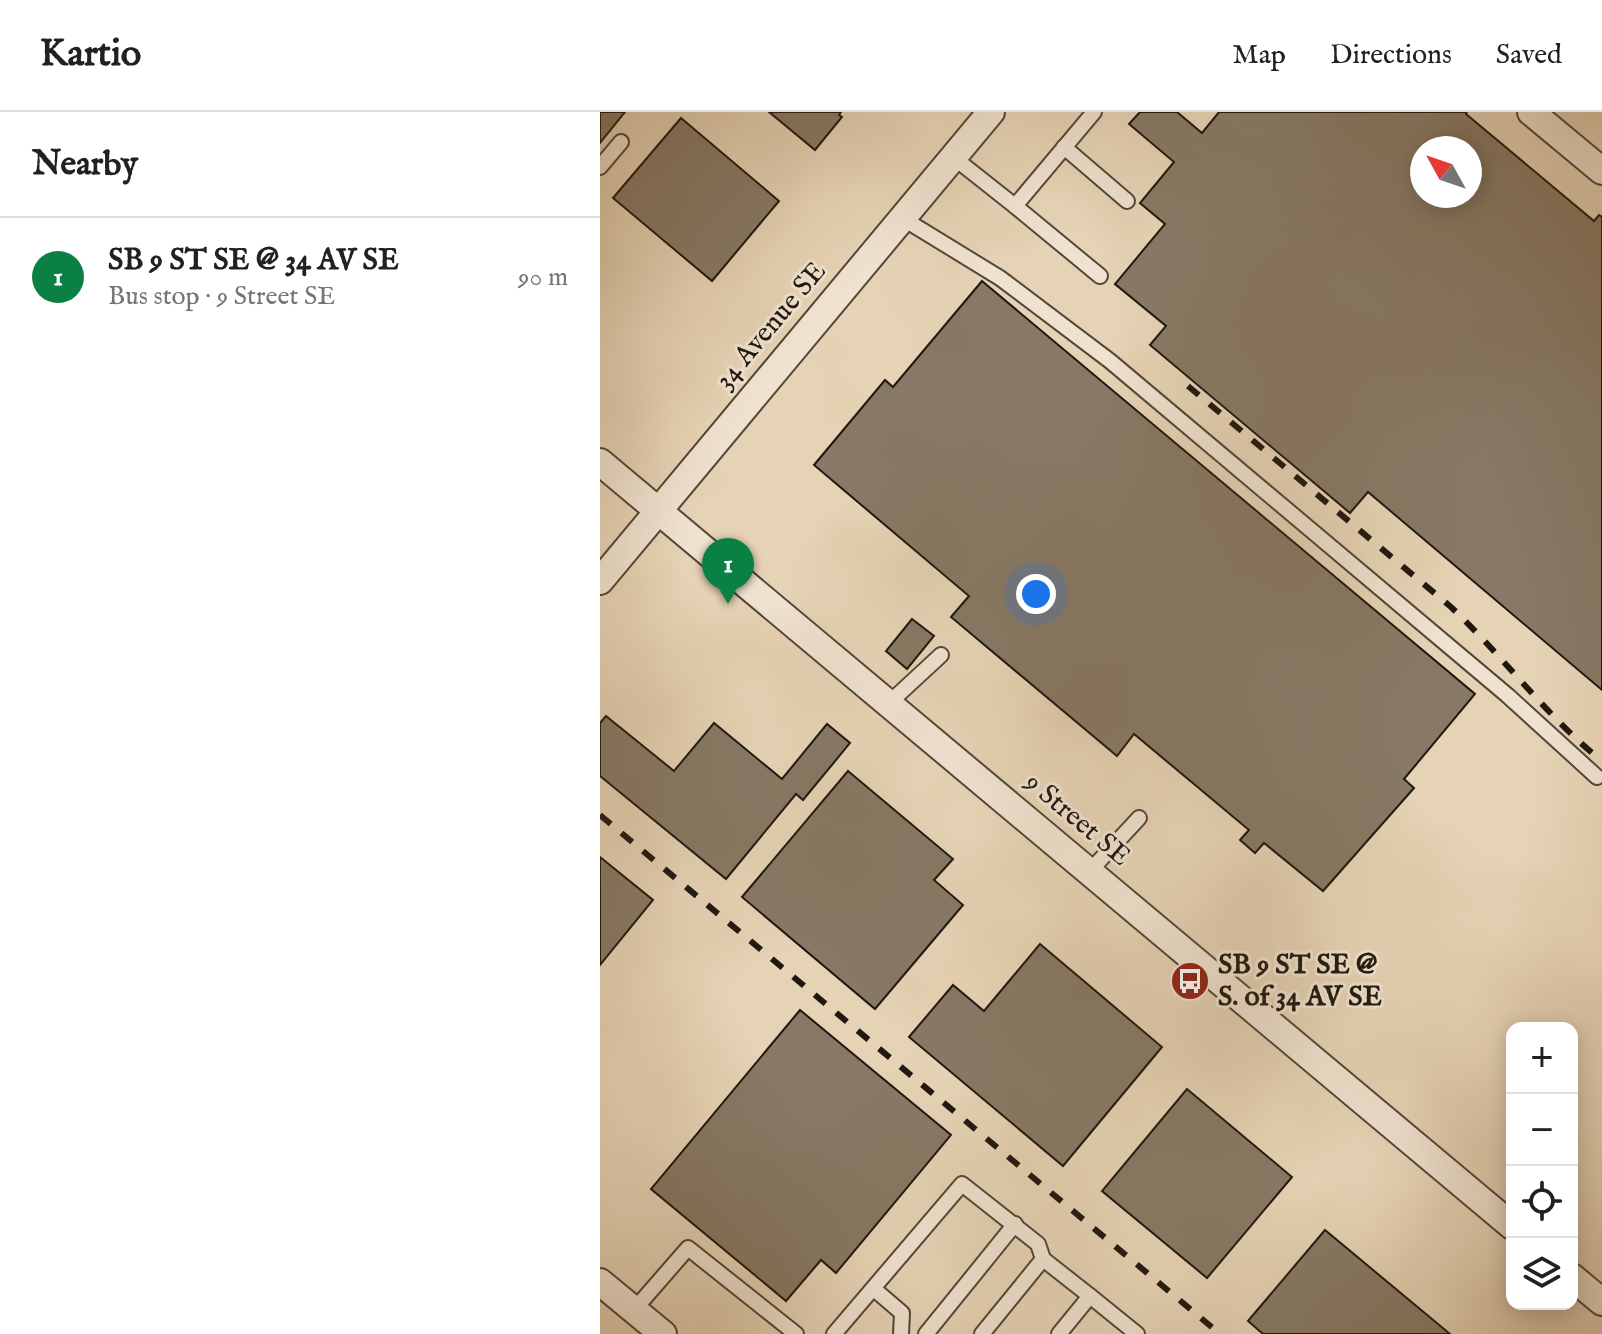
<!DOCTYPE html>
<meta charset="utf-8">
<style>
body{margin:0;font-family:"IM FELL English",serif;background:#f2f2f2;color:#202124}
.controls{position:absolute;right:24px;bottom:24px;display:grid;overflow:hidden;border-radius:16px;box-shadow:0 4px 20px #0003}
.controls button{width:72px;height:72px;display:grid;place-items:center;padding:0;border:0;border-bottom:2px solid #e0e0e0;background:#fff;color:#202124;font:40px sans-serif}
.compass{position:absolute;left:810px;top:24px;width:72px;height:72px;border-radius:50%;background:#fff;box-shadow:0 4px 20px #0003;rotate:310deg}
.you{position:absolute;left:436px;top:482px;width:28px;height:28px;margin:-20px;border:6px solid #fff;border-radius:50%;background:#1a73e8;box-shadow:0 0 0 12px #1a73e833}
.badge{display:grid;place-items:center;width:52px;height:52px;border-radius:50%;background:#0b8043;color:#fff;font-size:26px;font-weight:700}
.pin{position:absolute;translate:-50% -66px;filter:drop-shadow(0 2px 4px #0008)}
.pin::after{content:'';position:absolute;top:42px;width:28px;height:24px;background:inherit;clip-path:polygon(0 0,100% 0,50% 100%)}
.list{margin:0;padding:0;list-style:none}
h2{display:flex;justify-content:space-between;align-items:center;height:104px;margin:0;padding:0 32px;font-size:34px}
h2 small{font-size:26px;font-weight:400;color:#757577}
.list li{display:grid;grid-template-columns:52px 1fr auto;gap:24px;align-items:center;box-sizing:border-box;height:120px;padding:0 32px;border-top:2px solid #e0e0e0}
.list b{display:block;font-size:30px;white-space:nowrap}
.list p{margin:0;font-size:26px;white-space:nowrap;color:#757577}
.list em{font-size:26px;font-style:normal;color:#757577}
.icon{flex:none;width:44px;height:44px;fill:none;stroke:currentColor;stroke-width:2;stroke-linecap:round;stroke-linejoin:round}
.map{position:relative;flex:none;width:1002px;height:1222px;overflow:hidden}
header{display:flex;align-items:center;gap:48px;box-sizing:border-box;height:112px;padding:0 40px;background:#fff;border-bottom:2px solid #e0e0e0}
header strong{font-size:38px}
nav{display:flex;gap:44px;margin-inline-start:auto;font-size:28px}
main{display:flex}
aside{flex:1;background:#fff}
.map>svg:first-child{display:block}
.building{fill:#877965;stroke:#20180f;stroke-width:2;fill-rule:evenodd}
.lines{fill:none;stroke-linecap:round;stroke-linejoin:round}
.service-casing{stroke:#524738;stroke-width:18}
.minor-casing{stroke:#524738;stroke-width:30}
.service{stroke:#efe2cf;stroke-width:14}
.minor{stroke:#efe2cf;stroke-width:26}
.rail{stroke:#20180f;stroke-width:6;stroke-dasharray:14 14;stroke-linecap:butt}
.labels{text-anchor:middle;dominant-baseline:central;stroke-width:6;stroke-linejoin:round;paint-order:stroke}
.street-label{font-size:28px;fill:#20180f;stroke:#efe2cf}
.poi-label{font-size:28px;font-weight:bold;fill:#20180f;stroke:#efe2cf;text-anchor:start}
</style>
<header>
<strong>Kartio</strong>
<nav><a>Map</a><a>Directions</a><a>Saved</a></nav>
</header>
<main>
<aside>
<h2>Nearby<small></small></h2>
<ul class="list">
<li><span class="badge">1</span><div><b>SB 9 ST SE @ 34 AV SE</b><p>Bus stop · 9 Street SE</p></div><em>90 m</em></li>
</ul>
</aside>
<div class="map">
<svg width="1002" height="1222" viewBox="0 0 1002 1222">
<rect width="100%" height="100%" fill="#e6d3b5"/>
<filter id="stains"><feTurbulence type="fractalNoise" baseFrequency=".0025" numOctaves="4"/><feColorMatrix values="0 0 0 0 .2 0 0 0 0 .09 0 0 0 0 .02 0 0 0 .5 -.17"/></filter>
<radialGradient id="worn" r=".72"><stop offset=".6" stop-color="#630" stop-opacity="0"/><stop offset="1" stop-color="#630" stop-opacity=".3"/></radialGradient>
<g class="building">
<polygon points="0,0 25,0 0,31"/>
<polygon points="169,0 241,0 239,3 242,5 215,38"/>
<path d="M540,0h37l25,21 17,-21h248l-1,2 128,107 5,-6 3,2v473l-234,-198 -18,21 -200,-168 16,-19 -51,-42 50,-60 -25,-21 34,-41 -45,-38zM822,36h48v48h-48z"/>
<polygon points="81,6 179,89 112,169 13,86"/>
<polygon points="382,169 875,582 804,667 814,676 723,779 664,731 655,741 640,728 649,718 534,622 517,644 351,505 369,484 214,353 285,268 293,275"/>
<polygon points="312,507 334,524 307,557 286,539"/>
<polygon points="6,604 74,659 114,611 182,667 227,612 250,631 203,688 196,682 126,767 0,664 0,611"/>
<polygon points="248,659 353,747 334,768 363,793 275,897 142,785"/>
<polygon points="0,745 53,788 0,853"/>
<polygon points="440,832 562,935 463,1054 309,925 353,873 384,899"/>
<polygon points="200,898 351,1023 236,1161 221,1148 186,1189 51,1077"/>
<polygon points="587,977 692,1065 607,1166 502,1079"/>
<polygon points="725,1118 850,1222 663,1222 648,1209"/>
</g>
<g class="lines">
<defs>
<g id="service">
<polyline points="464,35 527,89"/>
<polyline points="353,45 415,94 494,0"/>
<polyline points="0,55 21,30"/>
<polyline points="415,94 500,164"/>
<polyline points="302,106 400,166 510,249 907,583 997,665"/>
<polyline points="288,592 341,543"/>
<polyline points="489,760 539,706"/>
<polyline points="443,1147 490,1184 459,1222"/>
<polyline points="274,1177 302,1201 301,1222"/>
<polyline points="490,1184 537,1222"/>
<polyline points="34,1198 88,1136 196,1222"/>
<polyline points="234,1222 362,1072 438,1132 443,1147 382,1222"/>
<polyline points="326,1222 415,1112"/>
</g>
<g id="minor">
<polyline points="931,0 1002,59"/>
<polyline points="0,350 912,1114"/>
<polyline points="0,469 391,0"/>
<polyline points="972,1165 1002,1190"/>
<polyline points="0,1170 63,1222"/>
</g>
</defs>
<use href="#service" class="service-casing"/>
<use href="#minor" class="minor-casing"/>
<use href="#service" class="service"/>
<use href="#minor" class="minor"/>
<g class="rail">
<path d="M588,274l263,221c52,49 95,109 151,154"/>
<polyline points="0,703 620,1222"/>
</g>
</g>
<defs>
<symbol id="bus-disc" viewBox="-11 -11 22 22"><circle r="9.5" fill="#8f2418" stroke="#efe2cf"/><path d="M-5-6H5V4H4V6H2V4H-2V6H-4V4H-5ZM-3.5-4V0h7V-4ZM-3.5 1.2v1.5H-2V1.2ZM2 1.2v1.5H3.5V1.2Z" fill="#fff"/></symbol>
</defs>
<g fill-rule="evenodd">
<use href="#bus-disc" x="568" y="847" width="44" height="44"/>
</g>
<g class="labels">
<g class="street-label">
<text transform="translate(171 214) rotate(-50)">34 Avenue SE</text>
<text transform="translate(477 708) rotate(40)">9 Street SE</text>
</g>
<g class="poi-label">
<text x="618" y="853">SB 9 ST SE @<tspan x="618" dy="32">S. of 34 AV SE</tspan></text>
</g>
</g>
<rect width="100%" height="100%" filter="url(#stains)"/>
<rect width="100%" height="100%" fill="url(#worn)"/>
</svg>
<div class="controls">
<button>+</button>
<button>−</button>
<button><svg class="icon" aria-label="locate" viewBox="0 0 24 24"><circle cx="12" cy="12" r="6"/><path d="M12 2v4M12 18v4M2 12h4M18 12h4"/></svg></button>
<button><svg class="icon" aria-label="layers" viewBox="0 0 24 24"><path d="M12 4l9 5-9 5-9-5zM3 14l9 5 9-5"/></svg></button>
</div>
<svg class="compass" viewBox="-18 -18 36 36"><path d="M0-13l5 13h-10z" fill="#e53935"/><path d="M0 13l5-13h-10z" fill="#757577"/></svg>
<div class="you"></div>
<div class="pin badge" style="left:128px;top:492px">1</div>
</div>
</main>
